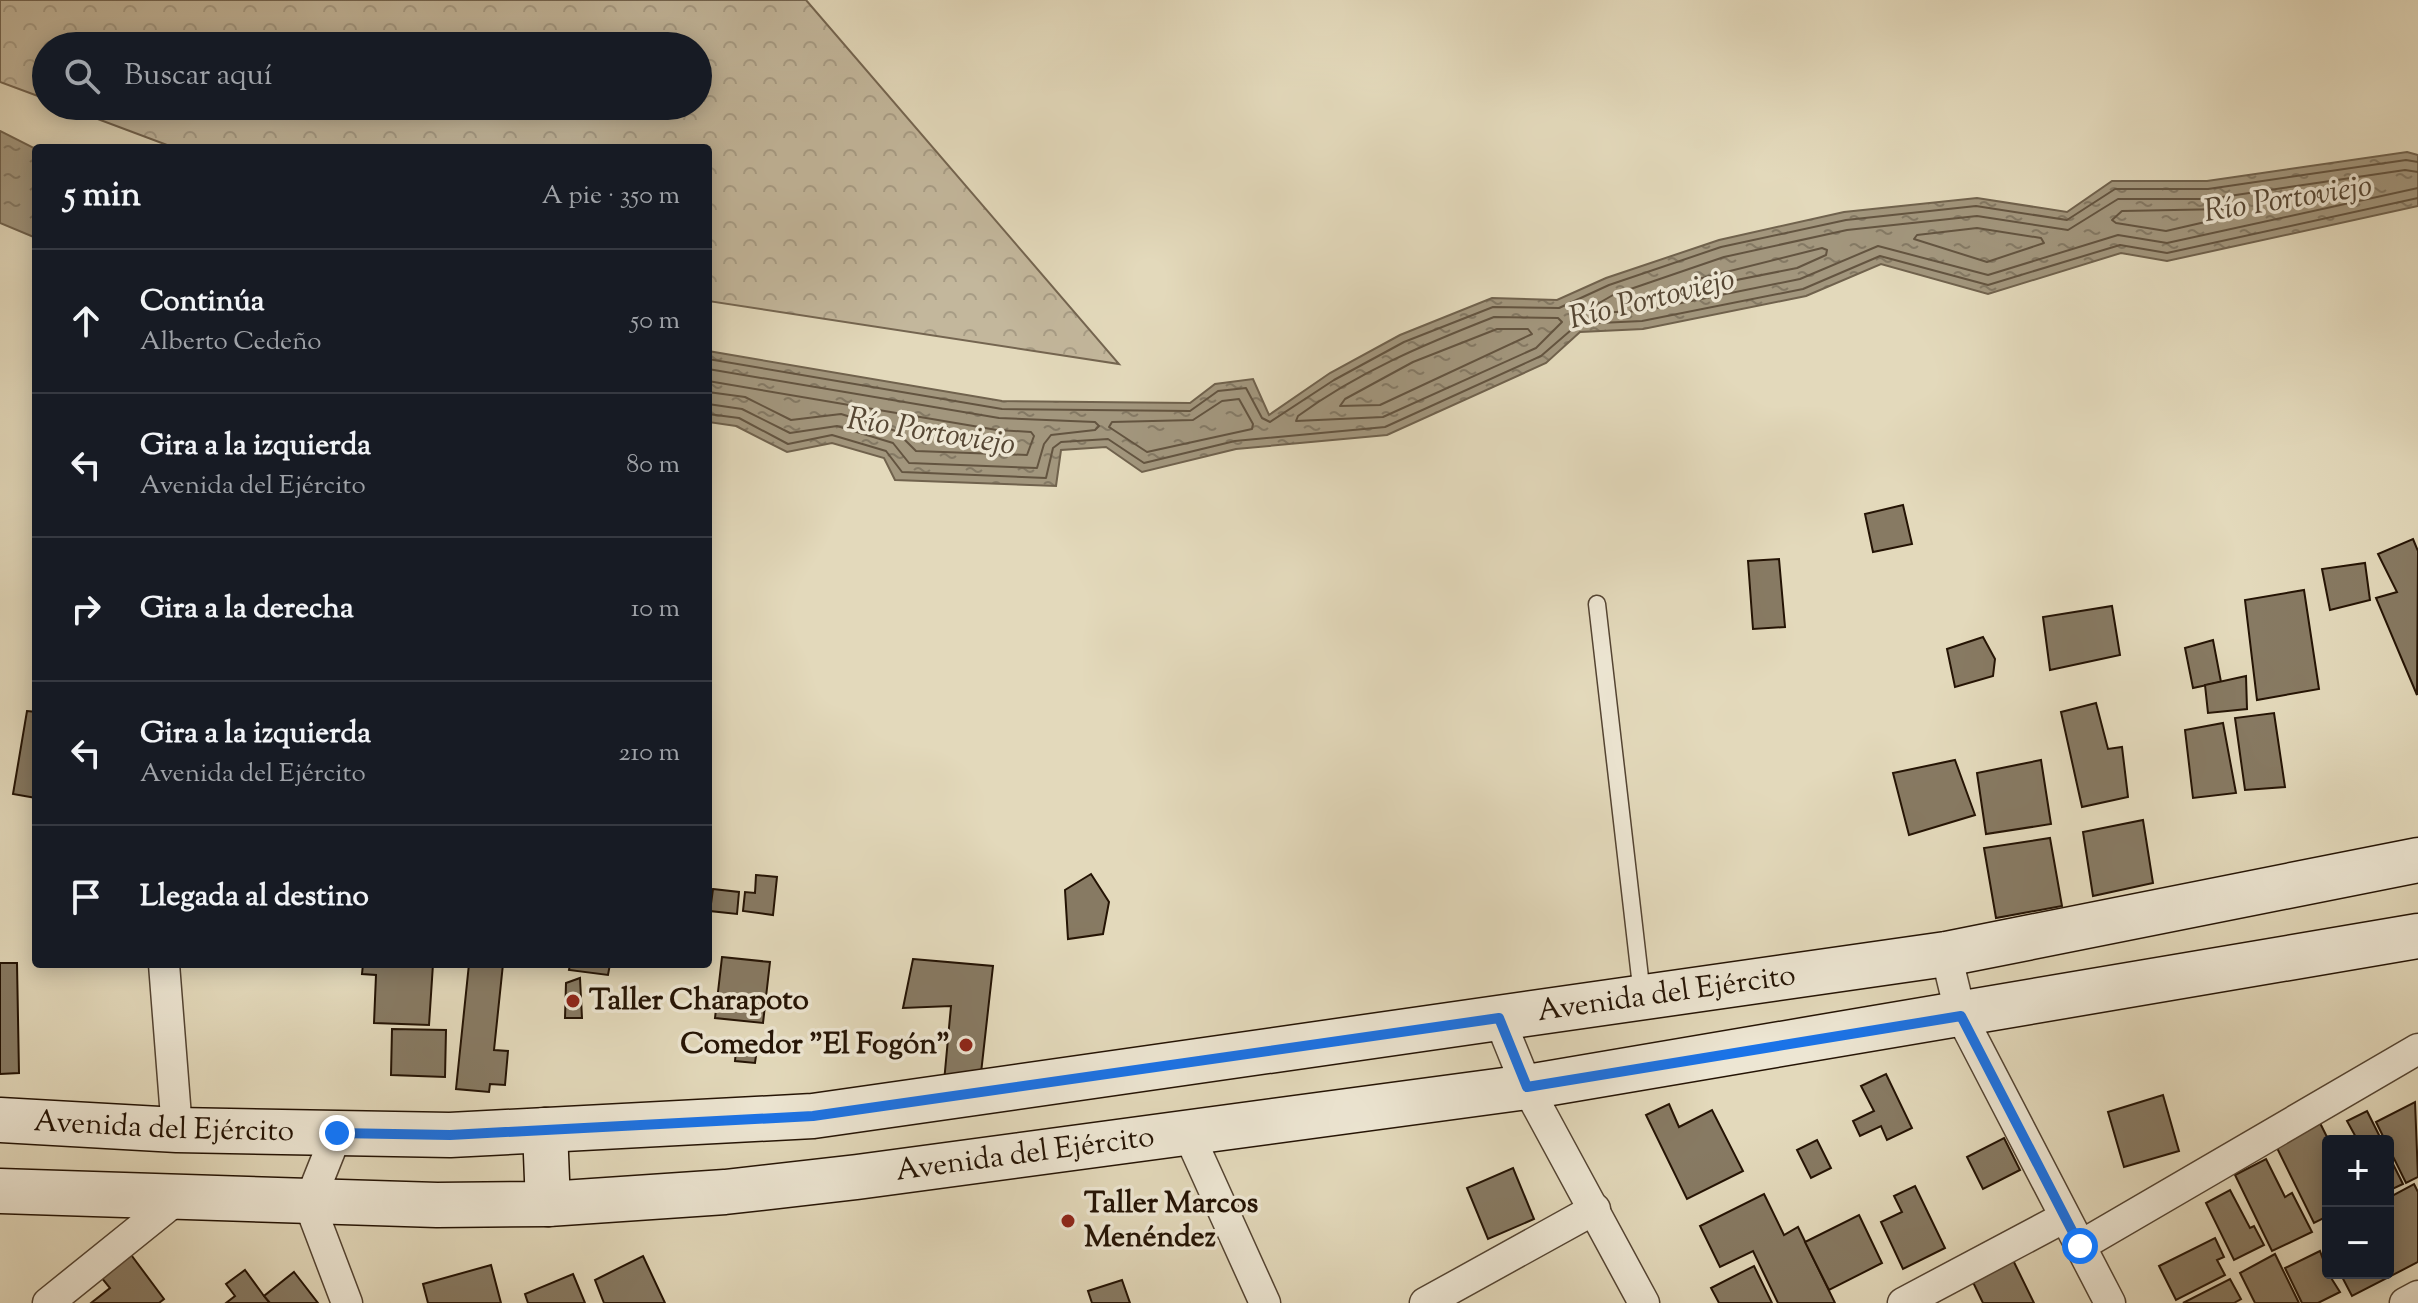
<!DOCTYPE html>
<html lang="es">
<meta charset="utf-8">
<style>
body{margin:0;font-family:"Sorts Mill Goudy",serif;background:#242831;color:#f1f3f6}
.controls{position:absolute;right:24px;bottom:24px;display:grid;overflow:hidden;border-radius:8px;box-shadow:0 4px 20px #0003}
.controls button{width:72px;height:72px;display:grid;place-items:center;padding:0;border:0;border-bottom:2px solid #363941;background:#171b24;color:#f1f3f6;font:40px sans-serif}
.stop{position:absolute;width:24px;height:24px;margin:-18px;border:6px solid #1a73e8;border-radius:50%;background:#fff}
.stop.end{background:#1a73e8;border-color:#fff;box-shadow:0 2px 8px #0008}
.list{margin:0;padding:0;list-style:none}
h2{display:flex;justify-content:space-between;align-items:center;height:104px;margin:0;padding:0 32px;font-size:34px}
h2 small{font-size:26px;font-weight:400;color:#9ea1a6}
.list li{display:grid;grid-template-columns:52px 1fr auto;gap:24px;align-items:center;box-sizing:border-box;height:144px;padding:0 32px;border-top:2px solid #363941}
.list b{display:block;font-size:30px;white-space:nowrap}
.list p{margin:0;font-size:26px;white-space:nowrap;color:#9ea1a6}
.list em{font-size:26px;font-style:normal;color:#9ea1a6}
.icon{flex:none;width:44px;height:44px;fill:none;stroke:currentColor;stroke-width:2;stroke-linecap:round;stroke-linejoin:round}
.map{position:relative;flex:none;width:2418px;height:1303px;overflow:hidden}
.search{position:absolute;background:#171b24;box-shadow:0 4px 20px #0003;left:32px;top:32px;width:680px;height:88px;display:flex;align-items:center;gap:20px;box-sizing:border-box;padding:0 28px;border-radius:44px;color:#9ea1a6;font-size:30px}
.panel{position:absolute;background:#171b24;box-shadow:0 4px 20px #0003;left:32px;top:144px;width:680px;height:824px;border-radius:8px}
.map>svg:first-child{display:block}
.forest{fill:url(#forest-crowns);stroke:#746550;stroke-width:2}
.water{fill:url(#water-ripples);stroke:#70624d;stroke-width:2}
.lines{fill:none;stroke-linecap:round;stroke-linejoin:round}
.shore{stroke:#635440;stroke-width:2}
.building{fill:#877a63;stroke:#241304;stroke-width:2}
.lane-casing{stroke:#544432;stroke-width:19}
.street-casing{stroke:#544432;stroke-width:33}
.secondary-casing{stroke:#241304;stroke-width:47}
.lane{stroke:#ede6d3;stroke-width:16}
.street{stroke:#ede6d3;stroke-width:30}
.secondary{stroke:#ede6d3;stroke-width:44}
.route{stroke:#1a73e8;stroke-width:10}
.poi-dot{fill:#8f2418;stroke:#ede6d3;stroke-width:3}
.labels{text-anchor:middle;dominant-baseline:central;stroke-width:7;stroke-linejoin:round;paint-order:stroke}
.street-label{font-size:30px;fill:#241304;stroke:#ede6d3}
.poi-label{font-size:30px;font-weight:bold;fill:#241304;stroke:#ede6d3;text-anchor:start}
.water-label{font-size:32px;font-style:italic;fill:#564734;stroke:#ede6d3}
</style>
<div class="map">
<svg width="2418" height="1303" viewBox="0 0 2418 1303">
<defs>
<pattern id="forest-crowns" width="20" height="18" patternUnits="userSpaceOnUse" patternTransform="scale(2)"><rect width="20" height="18" fill="#c3b79c"/><path d="M2 6a3 3 0 1 1 6 0M12 15a3 3 0 1 1 6 0" fill="none" stroke="#a79c85"/></pattern>
<pattern id="water-ripples" width="26" height="14" patternUnits="userSpaceOnUse" patternTransform="scale(2)"><rect width="26" height="14" fill="#a2967d"/><path d="M2 4q2-2 4 0t4 0M15 11q2-2 4 0t4 0" fill="none" stroke="#847964"/></pattern>
</defs>
<rect width="100%" height="100%" fill="#e3d9bb"/>
<filter id="stains"><feTurbulence type="fractalNoise" baseFrequency=".0025" numOctaves="4"/><feColorMatrix values="0 0 0 0 .2 0 0 0 0 .09 0 0 0 0 .02 0 0 0 .5 -.17"/></filter>
<radialGradient id="worn" r=".72"><stop offset=".6" stop-color="#630" stop-opacity="0"/><stop offset="1" stop-color="#630" stop-opacity=".3"/></radialGradient>
<polygon class="forest" points="0,0 806,0 1119,364 708,301 708,148 175,148 63,106 698,106 698,46 46,46 46,99 0,82"/>
<g class="water">
<polygon points="0,131 36,149 36,238 0,223"/>
<polygon points="2407,152 2418,155 2418,206 2167,261 2121,253 1988,294 1881,264 1806,296 1643,329 1580,332 1546,363 1387,435 1236,449 1142,472 1106,447 1061,450 1056,486 895,480 884,458 832,443 787,452 736,426 708,422 708,351 1002,401 1190,403 1215,384 1253,379 1269,415 1330,373 1400,335 1492,298 1557,300 1606,278 1719,240 1844,212 1977,198 2067,212 2112,181 2207,181"/>
</g>
<g class="lines">
<g class="shore">
<polyline points="2418,172 2405,170 2209,199 2118,199 2068,230 1977,216 1847,230 1724,257 1613,295 1587,310 1590,313 1642,311 1800,279 1878,246 1988,275 2118,235 2167,243 2418,188"/>
<polygon points="2226,209 2229,213 2227,217 2166,231 2116,223 2112,220 2122,211"/>
<polygon points="1977,228 2041,238 2044,243 1987,262 1914,239 1917,235"/>
<polygon points="1822,248 1827,250 1826,255 1797,268 1696,288 1692,285 1694,280"/>
<path d="M1494,317l64,1 4,4 -26,26 -153,69 -87,4 2,-5c60,-44 127,-72 196,-99z"/>
<polygon points="1497,329 1528,329 1532,334 1380,405 1340,406 1345,399 1413,362"/>
<polyline points="708,359 1002,409 1190,411 1218,391 1246,388 1262,418 1270,422 1334,380 1404,342 1493,307 1559,308 1609,285 1721,247 1846,220 1976,206 2067,220 2115,189 2208,189 2406,160 2418,162"/>
<polyline points="708,369 999,418 1095,422 1099,426 1095,430 1051,435 1044,444 1037,468 909,463 893,443 837,426 790,433 742,409 708,404"/>
<polyline points="708,381 997,430 1031,432 1034,436 1027,455 916,451 896,431 841,414 791,420 745,397 708,392"/>
<polygon points="1239,399 1253,424 1252,429 1147,452 1109,427 1112,422 1193,420 1222,401"/>
<polyline points="708,414 739,418 788,444 832,435 886,451 902,472 1046,478 1053,448 1061,442 1108,439 1144,463 1235,441 1385,427 1541,356 1578,324 1642,321 1803,289 1880,256 1988,285 2120,245 2167,253 2418,198"/>
</g>
</g>
<g class="building">
<polygon points="1903,505 1912,544 1873,552 1865,514"/>
<polygon points="2413,539 2418,551 2417,695 2376,598 2397,592 2378,554"/>
<polygon points="1779,559 1785,627 1753,629 1748,561"/>
<polygon points="2365,563 2370,600 2330,610 2322,569"/>
<polygon points="2304,590 2319,689 2257,700 2245,600"/>
<polygon points="2112,606 2120,655 2050,670 2043,617"/>
<polygon points="1983,637 1995,659 1993,676 1955,687 1947,649"/>
<polygon points="2213,640 2221,682 2193,688 2185,648"/>
<polygon points="2246,676 2247,709 2208,713 2205,685"/>
<polygon points="2096,703 2108,749 2122,747 2128,797 2082,807 2061,712"/>
<polygon points="27,711 36,712 36,798 13,794"/>
<polygon points="2274,713 2285,787 2245,790 2235,718"/>
<polygon points="2223,723 2236,793 2193,798 2185,730"/>
<polygon points="1955,760 1975,815 1909,835 1893,773"/>
<polygon points="2041,760 2051,824 1986,834 1977,773"/>
<polygon points="2143,820 2153,883 2093,896 2083,832"/>
<polygon points="2050,838 2062,906 1996,918 1984,848"/>
<polygon points="1091,874 1109,902 1103,934 1068,939 1065,890"/>
<polygon points="756,875 777,877 773,915 743,911 745,892 755,893"/>
<polygon points="713,889 739,892 737,914 710,911"/>
<polygon points="722,957 770,962 763,1023 715,1018"/>
<polygon points="913,959 993,966 980,1082 944,1082 951,1006 903,1008"/>
<polygon points="0,963 17,963 19,1073 0,1074"/>
<polygon points="363,964 433,964 429,1025 374,1023 376,975 362,974"/>
<polygon points="469,964 503,964 494,1050 508,1051 505,1085 490,1084 489,1092 456,1089"/>
<polygon points="570,964 610,964 608,975 569,970"/>
<polygon points="580,978 582,1018 565,1018 566,983"/>
<polygon points="392,1029 446,1030 445,1077 391,1075"/>
<polygon points="737,1040 758,1042 755,1063 735,1061"/>
<polygon points="1886,1074 1912,1128 1887,1140 1881,1126 1860,1136 1853,1121 1874,1111 1861,1086"/>
<polygon points="2163,1095 2179,1151 2124,1167 2108,1112"/>
<polygon points="2415,1102 2418,1177 2406,1183 2376,1122"/>
<polygon points="1669,1104 1679,1127 1712,1110 1743,1171 1687,1199 1646,1115"/>
<polygon points="2367,1111 2382,1141 2358,1141 2347,1121"/>
<polygon points="2320,1123 2329,1141 2328,1216 2314,1223 2276,1146"/>
<polygon points="2004,1138 2020,1170 1983,1189 1967,1157"/>
<polygon points="1817,1140 1831,1168 1811,1178 1797,1150"/>
<polygon points="2388,1154 2403,1184 2388,1191"/>
<polygon points="2266,1159 2285,1197 2292,1193 2312,1232 2272,1251 2235,1175"/>
<polygon points="1513,1168 1534,1219 1488,1239 1467,1188"/>
<polygon points="2414,1184 2418,1192 2418,1262 2352,1296 2340,1273 2388,1273 2388,1198"/>
<polygon points="1915,1186 1945,1248 1903,1269 1881,1222 1902,1212 1894,1196"/>
<polygon points="2230,1190 2250,1228 2254,1226 2264,1245 2234,1260 2206,1203"/>
<polygon points="1764,1194 1784,1235 1798,1227 1835,1303 1778,1303 1753,1251 1720,1267 1700,1226"/>
<polygon points="1859,1215 1882,1263 1829,1290 1805,1242"/>
<polygon points="2215,1238 2224,1257 2217,1260 2225,1275 2176,1300 2159,1266"/>
<polygon points="126,1248 164,1299 159,1303 91,1303 110,1288 96,1271"/>
<polygon points="2320,1251 2328,1273 2340,1292 2318,1303 2302,1303 2285,1268"/>
<polygon points="2010,1254 2034,1303 1983,1303 1969,1274"/>
<polygon points="2275,1254 2299,1303 2255,1303 2240,1273"/>
<polygon points="643,1256 665,1303 604,1303 595,1280"/>
<polygon points="491,1265 501,1303 428,1303 423,1284"/>
<polygon points="1754,1266 1772,1303 1719,1303 1711,1288"/>
<polygon points="245,1270 264,1296 270,1303 226,1303 235,1296 226,1284"/>
<polygon points="294,1272 318,1303 270,1303 264,1296"/>
<polygon points="573,1274 585,1303 528,1303 525,1294"/>
<polygon points="2230,1279 2241,1299 2234,1303 2183,1303"/>
<polygon points="1122,1280 1130,1303 1092,1303 1088,1291"/>
</g>
<g class="lines">
<defs>
<polyline id="lane" points="1597,604 1642,995"/>
<g id="street">
<polyline points="1946,954 1961,1016 2110,1303"/>
<polyline points="164,964 177,1130"/>
<polyline points="1499,1018 1527,1087 1644,1303"/>
<polyline points="337,1133 309,1203 347,1303"/>
<polyline points="1188,1133 1265,1303"/>
<polyline points="2080,1246 2418,1049"/>
<polyline points="48,1303 177,1199"/>
<polyline points="1425,1303 1595,1209"/>
<polyline points="1903,1303 2063,1218"/>
<polyline points="2405,1303 2418,1296"/>
</g>
<g id="secondary">
<path id="s1" d="M0,1120l177,10 273,5 363,-19 1133,-162 472,-94"/>
<polyline points="545,1130 548,1204"/>
<path id="s2" d="M0,1191l437,14 111,-1 177,-12 132,-15 670,-90 891,-151"/>
</g>
</defs>
<use href="#lane" class="lane-casing"/>
<use href="#street" class="street-casing"/>
<use href="#secondary" class="secondary-casing"/>
<use href="#lane" class="lane"/>
<use href="#street" class="street"/>
<use href="#secondary" class="secondary"/>
</g>
<g class="lines">
<polyline class="route" points="337,1133 450,1135 813,1116 1499,1018 1527,1087 1961,1016 2080,1246"/>
</g>
<g class="poi-dot">
<circle cx="573" cy="1001" r="8"/>
<circle cx="966" cy="1045" r="8"/>
<circle cx="1068" cy="1221" r="8"/>
</g>
<g class="labels">
<g class="street-label">
<text stroke="none"><textPath href="#s1" startOffset="1676">Avenida del Ejército</textPath></text>
<text stroke="none"><textPath href="#s1" startOffset="164">Avenida del Ejército</textPath></text>
<text stroke="none"><textPath href="#s2" startOffset="1028">Avenida del Ejército</textPath></text>
</g>
<g class="poi-label">
<text x="589" y="1001">Taller Charapoto</text>
<text x="950" y="1045" text-anchor="end">Comedor "El Fogón"</text>
<text x="1084" y="1204">Taller Marcos<tspan x="1084" dy="34">Menéndez</tspan></text>
</g>
<g class="water-label">
<text transform="translate(2288 200) rotate(-9)">Río Portoviejo</text>
<text transform="translate(1652 300) rotate(-14)">Río Portoviejo</text>
<text transform="translate(931 433) rotate(9)">Río Portoviejo</text>
</g>
</g>
<rect width="100%" height="100%" filter="url(#stains)"/>
<rect width="100%" height="100%" fill="url(#worn)"/>
</svg>
<div class="controls">
<button>+</button>
<button>−</button>
</div>
<div class="stop" style="left:2080px;top:1246px"></div>
<div class="stop end" style="left:337px;top:1133px"></div>
<div class="search"><svg class="icon" aria-label="search" viewBox="0 0 24 24"><circle cx="10" cy="10" r="6"/><path d="M15 15l6 6"/></svg>Buscar aquí</div>
<section class="panel">
<h2>5 min<small>A pie · 350 m</small></h2>
<ul class="list">
<li><svg class="icon" aria-label="ahead" viewBox="0 0 24 24"><path d="M12 20V5M6 11l6-6 6 6"/></svg><div><b>Continúa</b><p>Alberto Cedeño</p></div><em>50 m</em></li>
<li><svg class="icon" aria-label="left" viewBox="0 0 24 24"><path d="M17 20v-9H6M10 6l-5 5 5 5"/></svg><div><b>Gira a la izquierda</b><p>Avenida del Ejército</p></div><em>80 m</em></li>
<li><svg class="icon" aria-label="right" viewBox="0 0 24 24"><path d="M7 20v-9h11M14 6l5 5-5 5"/></svg><div><b>Gira a la derecha</b></div><em>10 m</em></li>
<li><svg class="icon" aria-label="left" viewBox="0 0 24 24"><path d="M17 20v-9H6M10 6l-5 5 5 5"/></svg><div><b>Gira a la izquierda</b><p>Avenida del Ejército</p></div><em>210 m</em></li>
<li><svg class="icon" aria-label="arrive" viewBox="0 0 24 24"><path d="M6 21V4h12l-3 4 3 4H6"/></svg><div><b>Llegada al destino</b></div></li>
</ul>
</section>
</div>
